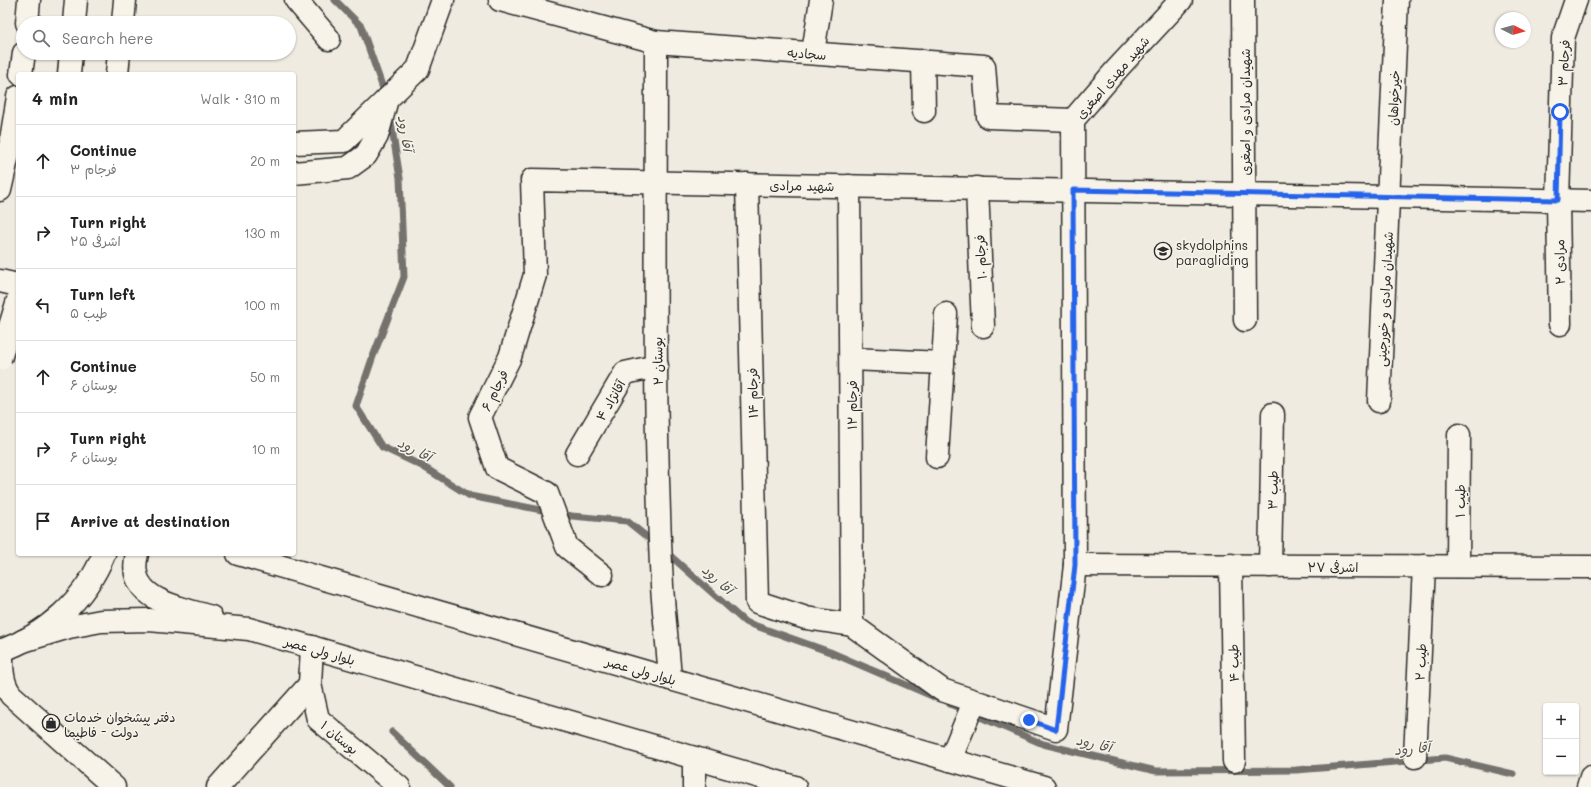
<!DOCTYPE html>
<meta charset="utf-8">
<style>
body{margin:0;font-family:Mali,"Playpen Sans Arabic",sans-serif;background:#f6f6f6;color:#222}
.controls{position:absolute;right:12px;bottom:12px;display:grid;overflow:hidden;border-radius:4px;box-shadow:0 1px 3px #0004}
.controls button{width:36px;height:36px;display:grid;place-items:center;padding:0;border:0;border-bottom:1px solid #e0e0e0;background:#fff;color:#222;font:20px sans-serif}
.compass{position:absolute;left:1495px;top:12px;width:36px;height:36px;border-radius:50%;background:#fff;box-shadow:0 1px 3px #0004;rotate:95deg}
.stop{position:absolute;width:12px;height:12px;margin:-9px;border:3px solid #2563eb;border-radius:50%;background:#fff}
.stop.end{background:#2563eb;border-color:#fff;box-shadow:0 1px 4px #0008}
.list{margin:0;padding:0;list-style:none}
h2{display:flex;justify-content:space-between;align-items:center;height:52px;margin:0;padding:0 16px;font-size:17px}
h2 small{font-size:13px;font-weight:400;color:#767676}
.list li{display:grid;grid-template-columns:26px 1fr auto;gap:12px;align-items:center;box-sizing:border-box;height:72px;padding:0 16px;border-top:1px solid #e0e0e0}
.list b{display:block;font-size:15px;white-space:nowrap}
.list p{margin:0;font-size:13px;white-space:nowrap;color:#767676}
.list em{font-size:13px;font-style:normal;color:#767676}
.icon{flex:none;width:22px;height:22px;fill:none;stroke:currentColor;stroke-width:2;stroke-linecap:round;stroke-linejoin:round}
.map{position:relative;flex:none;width:1591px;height:787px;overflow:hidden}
.search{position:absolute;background:#fff;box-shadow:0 1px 3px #0004;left:16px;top:16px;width:280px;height:44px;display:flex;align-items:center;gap:10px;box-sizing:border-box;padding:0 14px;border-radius:22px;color:#767676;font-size:15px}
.panel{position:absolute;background:#fff;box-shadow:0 1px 3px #0004;left:16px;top:72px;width:280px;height:484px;border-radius:4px}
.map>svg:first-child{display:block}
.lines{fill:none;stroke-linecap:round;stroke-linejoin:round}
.stream{stroke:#74726e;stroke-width:7}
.minor-casing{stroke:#2b2b2b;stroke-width:25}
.major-casing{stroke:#2b2b2b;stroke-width:25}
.highway-casing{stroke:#2b2b2b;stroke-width:25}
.minor{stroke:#f7f3e8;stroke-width:22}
.major{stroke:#f7f3e8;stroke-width:22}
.highway{stroke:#f7f3e8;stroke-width:22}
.highway-bridge-casing{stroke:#2b2b2b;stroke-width:25;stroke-linecap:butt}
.highway-bridge{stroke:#f7f3e8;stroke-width:22}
.route{stroke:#2563eb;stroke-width:5}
.labels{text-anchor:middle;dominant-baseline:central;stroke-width:3;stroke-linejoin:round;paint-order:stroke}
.street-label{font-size:13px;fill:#2b2b2b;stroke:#f7f3e8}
.poi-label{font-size:13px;fill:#2b2b2b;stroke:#f7f3e8;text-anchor:start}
.water-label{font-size:14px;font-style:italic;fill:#555552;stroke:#f7f3e8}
</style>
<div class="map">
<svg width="1591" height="787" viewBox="0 0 1591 787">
<rect width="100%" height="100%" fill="#efebe0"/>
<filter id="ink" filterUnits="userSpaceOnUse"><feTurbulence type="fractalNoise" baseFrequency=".025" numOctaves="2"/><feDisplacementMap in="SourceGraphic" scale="8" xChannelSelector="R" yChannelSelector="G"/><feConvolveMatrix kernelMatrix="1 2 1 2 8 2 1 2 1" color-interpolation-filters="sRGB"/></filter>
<g filter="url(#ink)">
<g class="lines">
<g class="stream">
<polyline points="335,0 361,26 386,97"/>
<polyline points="390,117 400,178 404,277 372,359 356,406 382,447 422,466 470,496 572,516 627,521 657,545"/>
<polyline points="665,551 745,622 830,652 939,699"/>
<polyline points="950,704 1043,744 1156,771 1296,770 1445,758 1513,774"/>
<polyline points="392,732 450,787"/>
</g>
<defs>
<g id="minor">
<polyline points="296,0 329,39"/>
<polyline points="500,0 656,42 984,66 988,117 1073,120"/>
<polyline points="1243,0 1245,320"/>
<path d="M656,42c0,181 -3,363 6,544 2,31 6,62 8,93"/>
<polyline points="813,53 821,0"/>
<polyline points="923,61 924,111"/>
<polyline points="294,143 344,141 418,69 443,0"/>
<polyline points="294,173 348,168 366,155 377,136 387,99"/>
<polyline points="747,184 757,602 806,618 852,625 942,690 1056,729 1075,565 1073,120 1117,69 1181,0"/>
<polyline points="849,186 852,625"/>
<polyline points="977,188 983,326"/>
<polyline points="1560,324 1558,200 1563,38 1576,0"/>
<polyline points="851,359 943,363"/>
<polyline points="1379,401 1397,0"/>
<polyline points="577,454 625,373 657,366"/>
<polyline points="937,457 946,314"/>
<polyline points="1075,565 1591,567"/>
<polyline points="1231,565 1234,761"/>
<polyline points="1270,566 1273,414"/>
<polyline points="1458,566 1459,435"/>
<polyline points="602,575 567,547 547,493 497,468 480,417 510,357 535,275 532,180 1591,201"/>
<polyline points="312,647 310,684 318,719 399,787"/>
<path d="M2,650c0,16 -1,32 9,45l103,92"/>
<polyline points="1415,757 1424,566"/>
<polyline points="694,758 694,787"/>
<polyline points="950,760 974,702"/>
<polyline points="218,787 310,684"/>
</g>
<g id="major">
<polyline points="123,23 125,0"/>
<polyline points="117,74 119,53"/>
<polyline points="0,281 18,285"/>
<path d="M137,554c-12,46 42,53 74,63"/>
<polyline points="238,554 1044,787"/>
<polyline points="23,641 69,627 101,621 149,620 249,629 795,787"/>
<path d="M0,651c46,-16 85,-51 104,-97"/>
<polyline points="1588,787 1591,777"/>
</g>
<g id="highway">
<polyline points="27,23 29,0"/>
<polyline points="74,23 76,0"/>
<polyline points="21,74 24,53"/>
<polyline points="69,74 71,53"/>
<polyline points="0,190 10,146 18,97"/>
</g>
</defs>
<use href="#minor" class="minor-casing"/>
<use href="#major" class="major-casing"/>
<use href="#highway" class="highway-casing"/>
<use href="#minor" class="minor"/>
<use href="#major" class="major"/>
<use href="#highway" class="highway"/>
<defs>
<polyline id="highway-bridge" points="0,359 18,300"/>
</defs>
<use href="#highway-bridge" class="highway-bridge-casing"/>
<use href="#highway-bridge" class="highway-bridge"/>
</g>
</g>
<g class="lines" filter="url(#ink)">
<polyline class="route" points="1029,720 1056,730 1075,565 1073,190 1558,200 1560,112"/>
</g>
<defs>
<symbol id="university-ring" viewBox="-11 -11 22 22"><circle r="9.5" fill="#f7f3e8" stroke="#2b2b2b" stroke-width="1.5"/><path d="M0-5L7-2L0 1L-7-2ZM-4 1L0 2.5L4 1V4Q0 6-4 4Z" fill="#2b2b2b"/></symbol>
<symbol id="shop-ring" viewBox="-11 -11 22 22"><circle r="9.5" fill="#f7f3e8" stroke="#2b2b2b" stroke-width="1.5"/><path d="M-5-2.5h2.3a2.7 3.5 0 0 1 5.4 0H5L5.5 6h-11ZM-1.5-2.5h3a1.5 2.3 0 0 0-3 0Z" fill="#2b2b2b"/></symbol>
</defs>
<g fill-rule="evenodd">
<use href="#university-ring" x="1153" y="241" width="20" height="20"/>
<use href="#shop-ring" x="41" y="713" width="20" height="20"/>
</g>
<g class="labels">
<g class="street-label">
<text transform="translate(807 53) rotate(4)">سجادیه</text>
<text transform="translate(1563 63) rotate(-87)">فرجام ۳</text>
<text transform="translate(1112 77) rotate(-49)">شهید مهدی اصغری</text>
<text transform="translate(1393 98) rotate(-88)">خیرخواهان</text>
<text transform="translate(1244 112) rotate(-90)">شهیدان مرادی و اصغری</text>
<text transform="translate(802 185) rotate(1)">شهید مرادی</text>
<text transform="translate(980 257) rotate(-93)">فرجام ۱۰</text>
<text transform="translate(1559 262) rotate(-91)">مرادی ۲</text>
<text transform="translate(1384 299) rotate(-87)">شهیدان مرادی و خورجینی</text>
<text transform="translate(657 361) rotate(-91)">بوستان ۲</text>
<text transform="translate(494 390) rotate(-64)">فرجام ۶</text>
<text transform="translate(752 393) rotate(-91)">فرجام ۱۴</text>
<text transform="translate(610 400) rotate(-60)">آقانژاد ۴</text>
<text transform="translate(851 405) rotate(-90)">فرجام ۱۲</text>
<text transform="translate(1272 490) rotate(-89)">طیب ۳</text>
<text transform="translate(1459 501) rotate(-90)">طیب ۱</text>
<text x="1333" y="566">اشرفی ۲۷</text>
<text transform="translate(320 650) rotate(16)">بلوار ولی عصر</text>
<text transform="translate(1420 662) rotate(-87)">طیب ۲</text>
<text transform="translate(1233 663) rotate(-91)">طیب ۴</text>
<text transform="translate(641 670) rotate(16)">بلوار ولی عصر</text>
<text transform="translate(340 737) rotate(40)">بوستان ۱</text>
</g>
<g class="poi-label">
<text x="1176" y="244">skydolphins<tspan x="1176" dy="15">paragliding</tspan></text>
<text x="64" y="716">دفتر پیشخوان خدمات<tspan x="64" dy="15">دولت - فاطیما</tspan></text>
</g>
<g class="water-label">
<text transform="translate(406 133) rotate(81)">آقا رود</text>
<text transform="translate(415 449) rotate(27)">آقا رود</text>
<text transform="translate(718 579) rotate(42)">آقا رود</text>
<text transform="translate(1094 743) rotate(13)">آقا رود</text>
<text transform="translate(1412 748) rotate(-5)">آقا رود</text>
</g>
</g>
</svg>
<div class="controls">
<button>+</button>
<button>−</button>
</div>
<svg class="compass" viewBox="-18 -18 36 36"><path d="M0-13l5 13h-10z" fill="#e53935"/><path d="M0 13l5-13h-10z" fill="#767676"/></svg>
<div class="stop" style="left:1560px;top:112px"></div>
<div class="stop end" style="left:1029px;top:720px"></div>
<div class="search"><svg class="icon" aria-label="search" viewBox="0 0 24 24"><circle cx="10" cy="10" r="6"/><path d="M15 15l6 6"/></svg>Search here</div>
<section class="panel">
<h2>4 min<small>Walk · 310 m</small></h2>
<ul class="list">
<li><svg class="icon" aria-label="ahead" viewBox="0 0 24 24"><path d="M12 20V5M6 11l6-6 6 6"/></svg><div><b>Continue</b><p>فرجام ۳</p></div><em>20 m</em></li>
<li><svg class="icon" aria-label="right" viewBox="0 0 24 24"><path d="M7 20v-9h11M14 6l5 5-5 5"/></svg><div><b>Turn right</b><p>اشرفی ۲۵</p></div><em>130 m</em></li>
<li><svg class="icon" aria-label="left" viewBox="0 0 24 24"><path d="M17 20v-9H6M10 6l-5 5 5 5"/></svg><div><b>Turn left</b><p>طیب ۵</p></div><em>100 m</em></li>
<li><svg class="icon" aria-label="ahead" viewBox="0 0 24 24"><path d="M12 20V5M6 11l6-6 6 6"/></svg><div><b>Continue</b><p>بوستان ۶</p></div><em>50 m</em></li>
<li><svg class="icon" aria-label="right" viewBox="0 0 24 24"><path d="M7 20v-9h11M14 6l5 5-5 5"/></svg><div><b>Turn right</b><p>بوستان ۶</p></div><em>10 m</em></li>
<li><svg class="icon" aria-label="arrive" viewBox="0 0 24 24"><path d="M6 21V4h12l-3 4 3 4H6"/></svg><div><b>Arrive at destination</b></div></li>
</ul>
</section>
</div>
